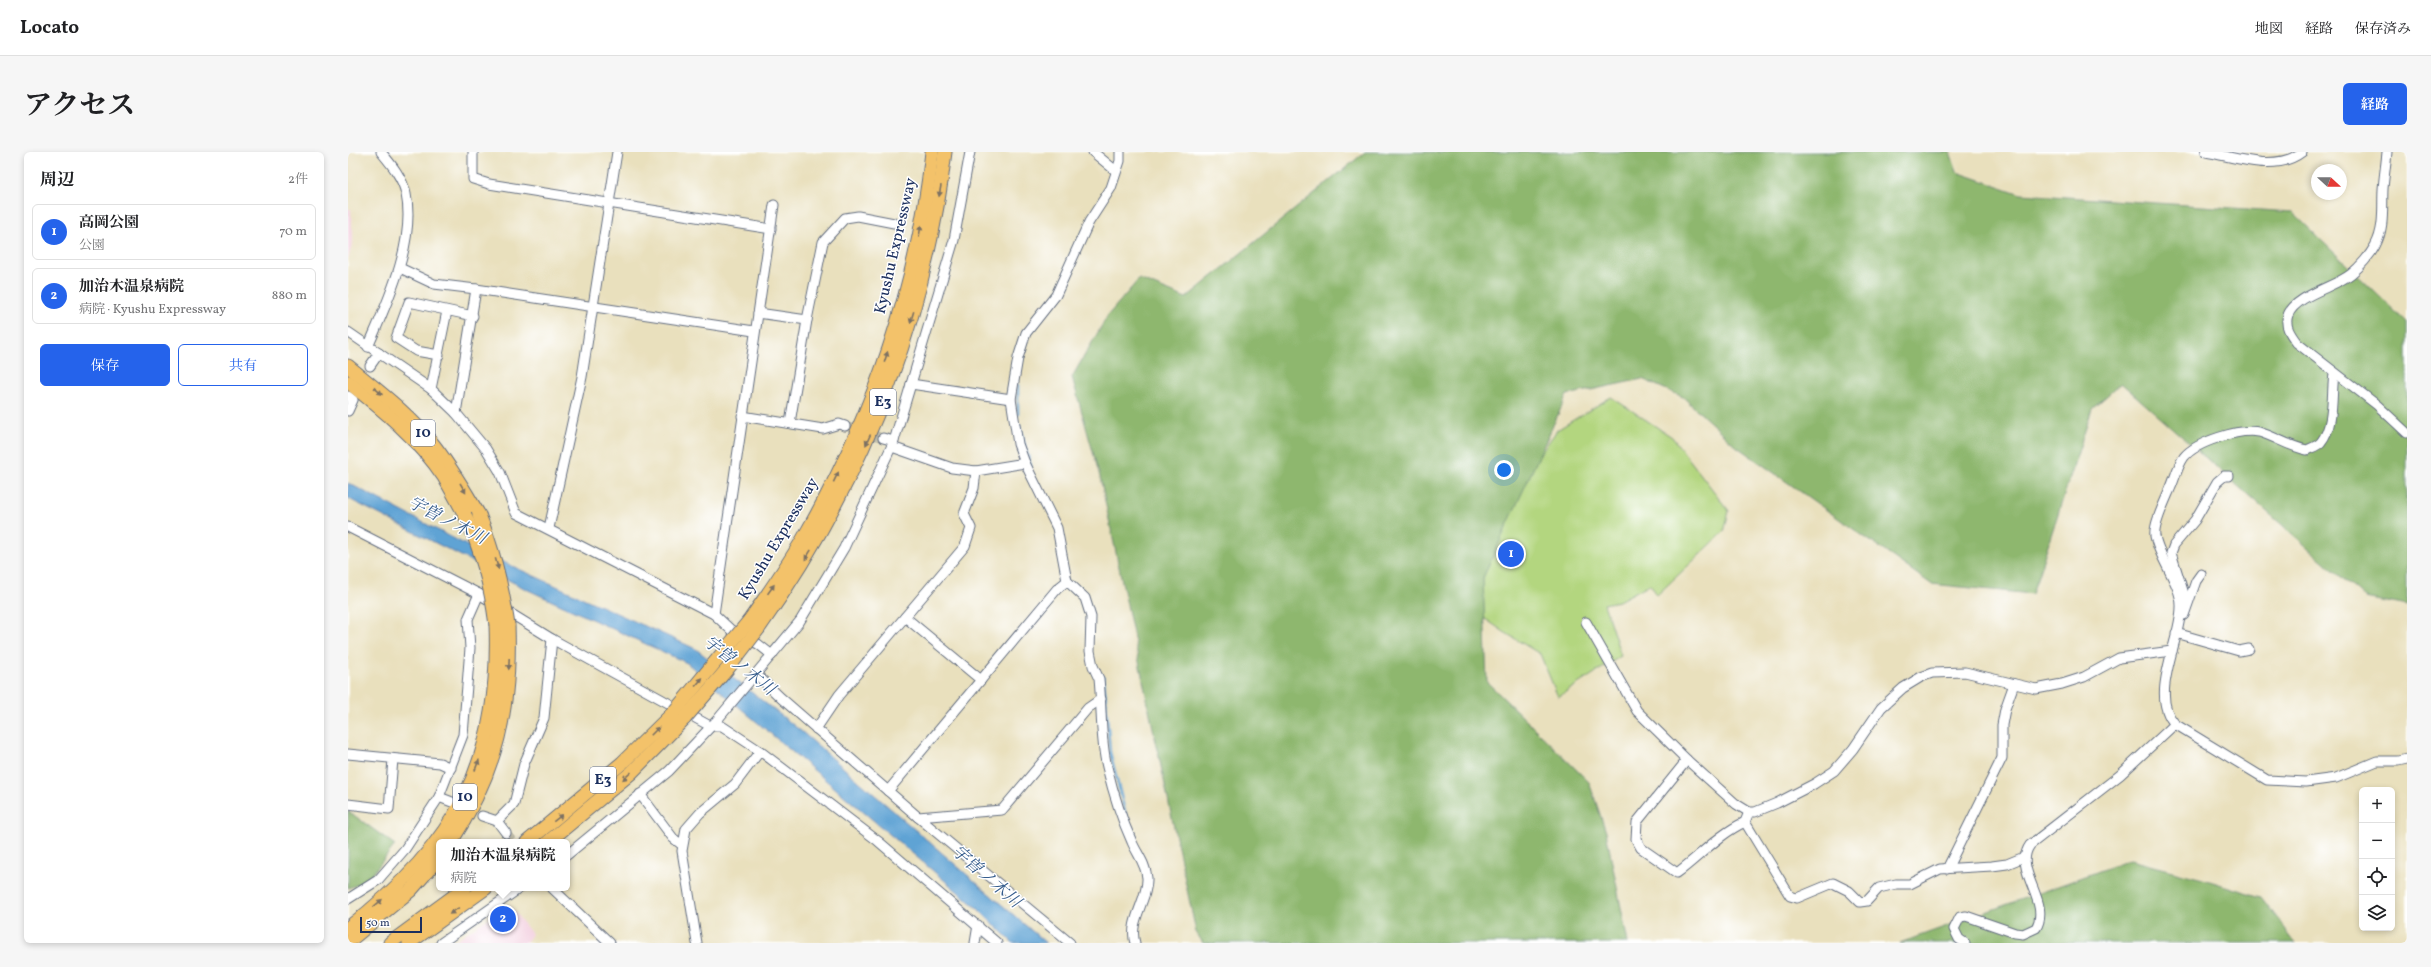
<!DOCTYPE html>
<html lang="ja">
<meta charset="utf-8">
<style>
body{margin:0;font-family:Vollkorn,"Noto Serif JP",serif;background:#f6f6f6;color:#202124}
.controls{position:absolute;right:12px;bottom:12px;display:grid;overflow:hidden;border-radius:6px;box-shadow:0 2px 6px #0003}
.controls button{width:36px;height:36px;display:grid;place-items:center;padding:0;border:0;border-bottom:1px solid #e0e0e0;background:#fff;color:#202124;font:20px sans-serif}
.compass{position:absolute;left:1963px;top:12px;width:36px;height:36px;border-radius:50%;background:#fff;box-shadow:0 2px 6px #0003;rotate:111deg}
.scale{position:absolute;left:12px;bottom:10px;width:62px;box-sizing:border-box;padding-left:4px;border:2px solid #1b2f5e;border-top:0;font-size:11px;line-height:14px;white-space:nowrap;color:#1b2f5e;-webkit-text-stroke:3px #fff;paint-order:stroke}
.you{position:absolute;left:1156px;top:318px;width:14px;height:14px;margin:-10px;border:3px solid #fff;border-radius:50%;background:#1a73e8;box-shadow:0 0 0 6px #1a73e833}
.badge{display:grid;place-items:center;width:26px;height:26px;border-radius:50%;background:#2563eb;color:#fff;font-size:13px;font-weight:700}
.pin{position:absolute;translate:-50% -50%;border:2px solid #fff;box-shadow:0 1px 4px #0006}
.popup{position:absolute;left:88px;top:687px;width:134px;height:52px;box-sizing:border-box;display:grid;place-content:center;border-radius:6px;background:#fff;filter:drop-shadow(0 1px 3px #0005);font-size:13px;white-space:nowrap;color:#757577}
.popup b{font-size:15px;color:#202124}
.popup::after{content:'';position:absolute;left:50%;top:100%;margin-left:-8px;border:8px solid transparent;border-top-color:#fff}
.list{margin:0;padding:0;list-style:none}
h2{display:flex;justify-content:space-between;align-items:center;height:52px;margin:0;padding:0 16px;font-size:17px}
h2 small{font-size:13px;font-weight:400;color:#757577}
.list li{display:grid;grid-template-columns:26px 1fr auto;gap:12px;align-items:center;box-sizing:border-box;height:56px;margin:0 8px 8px;padding:0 8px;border:1px solid #e0e0e0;border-radius:6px}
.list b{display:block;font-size:15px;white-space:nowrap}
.list p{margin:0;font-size:13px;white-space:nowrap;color:#757577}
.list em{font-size:13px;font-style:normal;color:#757577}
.actions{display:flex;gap:8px;padding:12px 16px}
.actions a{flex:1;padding:9px 0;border:1px solid #2563eb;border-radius:6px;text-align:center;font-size:14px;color:#2563eb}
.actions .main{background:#2563eb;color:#fff}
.icon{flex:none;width:22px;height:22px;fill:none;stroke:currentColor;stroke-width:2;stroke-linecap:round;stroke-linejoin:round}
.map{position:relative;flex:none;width:2059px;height:791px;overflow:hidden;border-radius:6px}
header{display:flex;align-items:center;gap:24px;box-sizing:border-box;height:56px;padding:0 20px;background:#fff;border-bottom:1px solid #e0e0e0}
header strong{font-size:19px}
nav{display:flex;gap:22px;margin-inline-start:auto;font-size:14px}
.intro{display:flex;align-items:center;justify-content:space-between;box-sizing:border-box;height:96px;padding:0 24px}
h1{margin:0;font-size:28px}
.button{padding:10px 18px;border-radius:6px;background:#2563eb;color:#fff;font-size:14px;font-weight:700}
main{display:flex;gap:24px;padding:0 24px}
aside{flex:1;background:#fff;border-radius:6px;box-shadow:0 2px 6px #0003}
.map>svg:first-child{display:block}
.built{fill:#f3cfdf}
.green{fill:#b3d67f;stroke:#67826e}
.forest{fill:#8eb76e;stroke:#547366}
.water{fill:#5fa3d4;stroke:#3d6999}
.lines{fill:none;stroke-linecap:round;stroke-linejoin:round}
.stream{stroke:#5fa3d4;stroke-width:2.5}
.minor-tunnel{stroke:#c0bdaa;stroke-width:9;stroke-dasharray:9 4.5;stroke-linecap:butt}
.minor-casing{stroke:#636d7f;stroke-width:11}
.highway-casing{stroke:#636d7f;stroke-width:15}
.minor{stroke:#fff;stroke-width:9}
.highway{stroke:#f3c26a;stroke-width:13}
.highway-bridge-casing{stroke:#636d7f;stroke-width:15;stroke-linecap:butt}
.highway-bridge{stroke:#f3c26a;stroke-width:13}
.oneway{fill:#7c7163}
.labels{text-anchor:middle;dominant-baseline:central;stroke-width:3;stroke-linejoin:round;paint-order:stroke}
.shield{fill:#fff;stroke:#5f6d8e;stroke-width:1}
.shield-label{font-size:15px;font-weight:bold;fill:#1b2f5e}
.street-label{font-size:16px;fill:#1b2f5e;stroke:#fff}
.water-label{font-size:17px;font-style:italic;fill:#365d8d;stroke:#fff}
</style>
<header>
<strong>Locato</strong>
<nav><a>地図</a><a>経路</a><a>保存済み</a></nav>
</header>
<div class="intro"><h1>アクセス</h1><a class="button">経路</a></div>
<main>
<aside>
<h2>周辺<small>2件</small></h2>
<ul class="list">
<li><span class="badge">1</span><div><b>高岡公園</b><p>公園</p></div><em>70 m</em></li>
<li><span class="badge">2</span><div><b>加治木温泉病院</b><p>病院 · Kyushu Expressway</p></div><em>880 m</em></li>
</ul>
<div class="actions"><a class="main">保存</a><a>共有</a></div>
</aside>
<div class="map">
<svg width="2059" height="791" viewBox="0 0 2059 791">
<rect width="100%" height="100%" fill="#fff"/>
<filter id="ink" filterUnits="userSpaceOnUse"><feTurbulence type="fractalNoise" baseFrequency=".025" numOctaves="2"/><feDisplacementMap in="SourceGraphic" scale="8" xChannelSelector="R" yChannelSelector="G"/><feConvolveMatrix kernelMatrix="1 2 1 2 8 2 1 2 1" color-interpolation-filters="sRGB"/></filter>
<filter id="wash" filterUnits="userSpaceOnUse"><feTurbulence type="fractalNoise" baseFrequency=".012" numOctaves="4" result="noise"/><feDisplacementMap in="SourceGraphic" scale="16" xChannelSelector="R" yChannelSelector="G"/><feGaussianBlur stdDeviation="0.9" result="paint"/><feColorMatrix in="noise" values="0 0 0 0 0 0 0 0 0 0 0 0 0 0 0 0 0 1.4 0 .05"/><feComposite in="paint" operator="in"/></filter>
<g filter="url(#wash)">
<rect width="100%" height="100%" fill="#e9e0bd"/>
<g class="built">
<polygon points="0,57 3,57 5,90 0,107"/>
<polygon points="161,753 184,782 178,791 103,791"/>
</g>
<polygon class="green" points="1263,245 1324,285 1381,359 1376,380 1309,443 1302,432 1271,449 1256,452 1273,504 1210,545 1192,502 1156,480 1113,450 1170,334 1209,278"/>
<g class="forest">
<polygon points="1017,0 1602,0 1609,20 1673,42 1944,60 2059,171 2059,454 2017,446 1773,231 1744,257 1684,442 1583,432 1388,294 1335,245 1294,227 1219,243 1135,426 1139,530 1241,630 1258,680 1280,791 855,791 848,780 752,325 724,225 760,163 791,127 838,146"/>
<polygon points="0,659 47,693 18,730 0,736"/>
<polygon points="1782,708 1855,727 1913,745 1948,791 1552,791"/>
</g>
<polygon class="water" points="0,331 122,395 348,497 453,579 698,791 665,791 629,756 339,511 178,437 5,349 0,346"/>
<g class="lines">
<g class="stream">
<polyline points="670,262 670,233"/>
<polyline points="671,273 683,314"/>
<polyline points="752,521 756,526 762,600 779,668"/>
</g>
</g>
</g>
<g filter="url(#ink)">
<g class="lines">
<g class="minor-tunnel">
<polyline points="497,274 535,286"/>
<polyline points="158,681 165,690"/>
</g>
<defs>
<g id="minor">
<polyline points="125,0 125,27 141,32 423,77"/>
<polyline points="745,0 768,19"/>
<path d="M772,0v9l-9,27 -22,34 -33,73 -30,38 -8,25 -7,41 7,45 7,19 32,65 10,53 18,17 6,19 -1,34 3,15 6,13c3,28 1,60 8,88 6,25 14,51 25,75 5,12 14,22 15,36 1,22 -19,43 -12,65"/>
<path d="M1858,0c30,5 69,21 96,0"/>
<path d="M2039,0c-1,12 -3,24 -4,37 -1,19 2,39 -8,57 -5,9 -15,21 -24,28 -16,13 -55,21 -63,41 -4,11 3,20 9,28l80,62 30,28"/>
<polyline points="52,116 86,132 128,137 406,179"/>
<polyline points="410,161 459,168"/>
<polyline points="0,180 83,237 108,261 138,297 152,320 168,361 366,462 383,478 410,492 424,503"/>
<path d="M20,195c19,-44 48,-105 38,-153 -3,-16 -15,-30 -25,-42"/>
<polyline points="91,203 68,199 48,186 61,150 125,164"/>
<polyline points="22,214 31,201"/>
<path d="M1986,222c-3,21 1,51 -13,68 -3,4 -10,6 -14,8 -17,-3 -31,-13 -48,-18 -19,-4 -63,10 -75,25 -6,8 -9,21 -13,30 -5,12 -18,38 -16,49 4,23 27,49 26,71 0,33 -33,89 -6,117l92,56 39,2 30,-4 41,-17h21l9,-2"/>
<polyline points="563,232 663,247"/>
<polyline points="83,237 99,159"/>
<polyline points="0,244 5,248 0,259"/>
<polyline points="108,261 128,137"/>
<polyline points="394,264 475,277 491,272 497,274"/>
<polyline points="442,271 459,168 475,90 497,66 510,64 546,71"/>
<polyline points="535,286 546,289"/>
<polyline points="544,295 604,316 628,319"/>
<polyline points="0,375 131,442 204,487 362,574 374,574 412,599 530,689 649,791"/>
<polyline points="201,376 234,225 269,0"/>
<polyline points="1837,445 1823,401 1826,393 1847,368 1869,330 1876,324 1881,324"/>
<polyline points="366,462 426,53"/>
<polyline points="1836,463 1848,429 1853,422"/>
<polyline points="557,465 633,528"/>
<polyline points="1238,470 1289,559 1339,608 1388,652 1401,660 1407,660 1429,651 1466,632 1486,619 1505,597 1533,556 1555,536 1573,525 1584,521 1617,520 1688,537 1714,532 1736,525 1771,506 1824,499"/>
<polyline points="1828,481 1891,499 1901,497"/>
<polyline points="408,522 433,546 570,665 654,658 740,556 753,547"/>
<polyline points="468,577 491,543 617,394 623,376 616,362 626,336 628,319 677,311"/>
<polyline points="0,602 92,611 103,616"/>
<path d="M1339,608l-50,62 -1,17 5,9 36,25c23,-17 42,-39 68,-51"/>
<polyline points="540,639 709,437 719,429"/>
<polyline points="292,642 325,686 334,693"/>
<polyline points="91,645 104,650"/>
<polyline points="0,652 41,657 45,607"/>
<polyline points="1401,660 1397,670 1442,744 1449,746 1485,731 1501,739 1512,750 1519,749 1531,736 1548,732 1562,732 1592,717 1644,714 1659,712 1676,705"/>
<polyline points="134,664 149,669 166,652 176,612 196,566 204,487"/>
<polyline points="570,665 722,791"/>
<polyline points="149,669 158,681"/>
<polyline points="219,703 321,619 370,567 452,469 496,396 546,289 606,88 622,0"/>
<polyline points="1599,717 1654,606 1654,573 1657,557 1666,532"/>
<polyline points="204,736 262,791"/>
<polyline points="0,747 30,728 57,697 91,645 115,583 122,496 120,467 131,442"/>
<polyline points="93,791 172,736"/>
<polyline points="349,791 334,699 338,677 352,661 387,632 412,599"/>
<polyline points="627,791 630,773"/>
<path d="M1617,791l-6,-4 -5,-10 6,-12 6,-1 49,17 8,1 13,-6c16,-26 -24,-58 -6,-83l90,-70 55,-51"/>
</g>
<g id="highway">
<path d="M0,214c29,24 60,47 84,77 18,22 32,47 47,72"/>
<path d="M0,230c35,28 71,57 96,95 7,12 14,25 21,38"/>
<path d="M401,469c20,-29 41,-58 58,-89 66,-116 111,-247 125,-380"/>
<path d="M411,476c102,-144 165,-301 186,-476"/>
<path d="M103,690c46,-71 60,-133 57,-217"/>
<polyline points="179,690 274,611 326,560"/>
<polyline points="200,690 283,621 337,566"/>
<path d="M0,776c108,-83 153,-166 148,-303"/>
<polyline points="0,790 63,738 91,706"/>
<polyline points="42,791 117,736"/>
<polyline points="61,791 138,736"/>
</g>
</defs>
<use href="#minor" class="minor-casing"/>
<use href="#highway" class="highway-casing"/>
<use href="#minor" class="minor"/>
<use href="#highway" class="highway"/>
<defs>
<g id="highway-bridge">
<path d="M117,363c17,36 26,70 31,110"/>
<path d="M131,363c15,36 23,71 29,110"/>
<polyline points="326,560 401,469"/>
<polyline points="337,566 381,515 411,476"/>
</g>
</defs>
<use href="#highway-bridge" class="highway-bridge-casing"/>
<use href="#highway-bridge" class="highway-bridge"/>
</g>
<defs><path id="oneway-solid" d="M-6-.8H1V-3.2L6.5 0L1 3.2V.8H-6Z"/></defs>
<g class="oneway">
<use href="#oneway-solid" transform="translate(592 39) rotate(100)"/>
<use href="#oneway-solid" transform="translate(572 79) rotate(-80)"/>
<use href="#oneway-solid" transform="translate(564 165) rotate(107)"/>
<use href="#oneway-solid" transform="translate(538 205) rotate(-73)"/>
<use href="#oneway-solid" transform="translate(30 239) rotate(40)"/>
<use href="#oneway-solid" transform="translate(520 288) rotate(114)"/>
<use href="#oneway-solid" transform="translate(488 325) rotate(-64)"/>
<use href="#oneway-solid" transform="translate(115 336) rotate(60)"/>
<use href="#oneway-solid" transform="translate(460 403) rotate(122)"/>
<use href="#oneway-solid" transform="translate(149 412) rotate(74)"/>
<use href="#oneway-solid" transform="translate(423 437) rotate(-55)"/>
<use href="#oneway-solid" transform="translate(161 512) rotate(92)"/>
<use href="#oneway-solid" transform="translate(351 530) rotate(-49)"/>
<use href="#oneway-solid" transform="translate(307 579) rotate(-45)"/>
<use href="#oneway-solid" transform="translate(129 613) rotate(-69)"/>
<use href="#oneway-solid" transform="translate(279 624) rotate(138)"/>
<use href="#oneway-solid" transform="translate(210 666) rotate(-38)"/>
<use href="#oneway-solid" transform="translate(30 751) rotate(-41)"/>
<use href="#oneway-solid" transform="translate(106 759) rotate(145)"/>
</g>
</g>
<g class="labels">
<g class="shield">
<rect x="522" y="237" width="26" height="26" rx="3"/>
<rect x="63" y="268" width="24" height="26" rx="3"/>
<rect x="242" y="615" width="26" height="26" rx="3"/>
<rect x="105" y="632" width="24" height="26" rx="3"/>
</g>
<g class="shield-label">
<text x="535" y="250">E3</text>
<text x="75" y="281">10</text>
<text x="255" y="628">E3</text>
<text x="117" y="645">10</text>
</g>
<g class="street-label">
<text transform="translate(548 94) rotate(-77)">Kyushu Expressway</text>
<text transform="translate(431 387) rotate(-59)">Kyushu Expressway</text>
</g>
<g class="water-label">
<text transform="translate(99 369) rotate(27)">宇曽ノ木川</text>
<text transform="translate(391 514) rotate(38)">宇曽ノ木川</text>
<text transform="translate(638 725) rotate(41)">宇曽ノ木川</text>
</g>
</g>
</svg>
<div class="controls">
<button>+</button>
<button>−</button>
<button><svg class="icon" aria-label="locate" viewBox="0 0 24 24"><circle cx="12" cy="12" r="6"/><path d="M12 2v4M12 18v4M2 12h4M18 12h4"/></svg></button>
<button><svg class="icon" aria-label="layers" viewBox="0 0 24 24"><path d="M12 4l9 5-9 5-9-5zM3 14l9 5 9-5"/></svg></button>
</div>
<svg class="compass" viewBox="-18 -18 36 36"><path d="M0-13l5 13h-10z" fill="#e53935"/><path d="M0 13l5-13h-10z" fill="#757577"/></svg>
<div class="scale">50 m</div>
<div class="you"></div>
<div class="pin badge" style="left:1163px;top:402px">1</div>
<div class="pin badge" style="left:155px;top:767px">2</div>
<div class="popup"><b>加治木温泉病院</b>病院</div>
</div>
</main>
